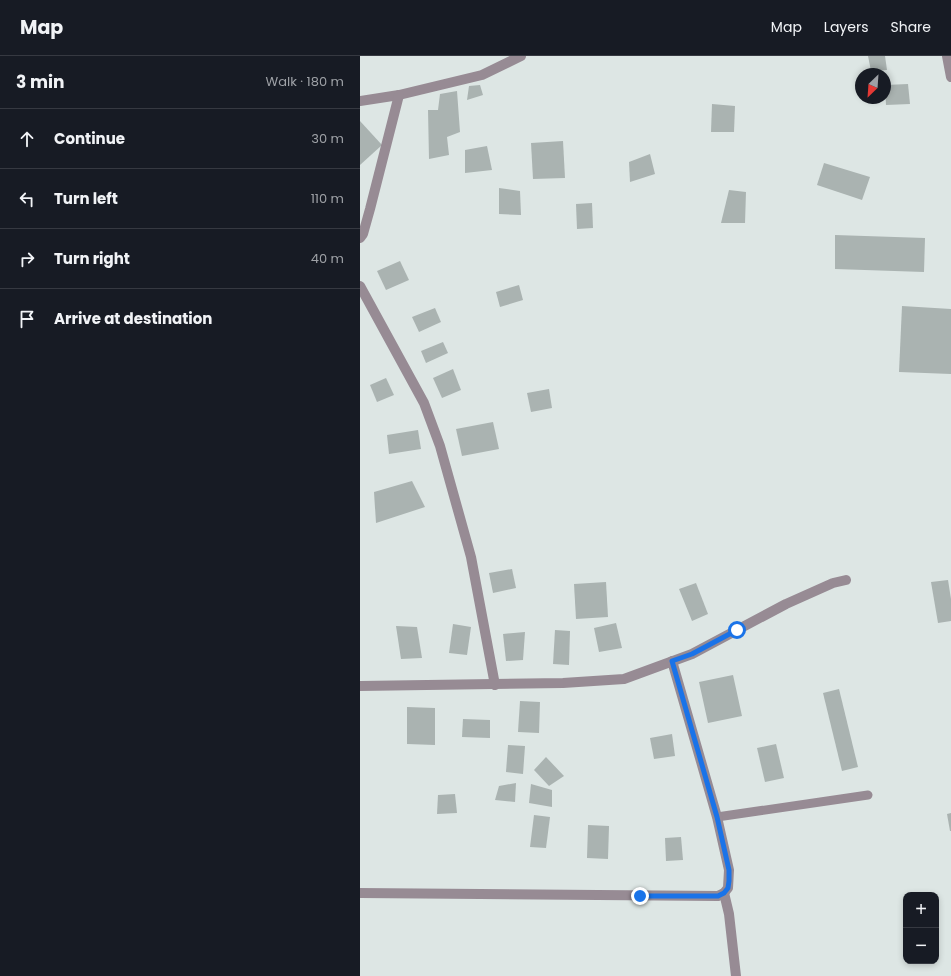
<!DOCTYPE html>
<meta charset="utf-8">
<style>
body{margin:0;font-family:Poppins,sans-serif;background:#20242c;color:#f1f3f6}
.controls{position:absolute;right:12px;bottom:12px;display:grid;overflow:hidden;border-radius:8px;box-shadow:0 2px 6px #0003}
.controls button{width:36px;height:36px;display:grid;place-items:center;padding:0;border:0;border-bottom:1px solid #363941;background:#171b24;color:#f1f3f6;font:20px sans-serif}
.compass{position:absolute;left:495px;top:12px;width:36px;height:36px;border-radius:50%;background:#171b24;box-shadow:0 2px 6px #0003;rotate:205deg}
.stop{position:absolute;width:12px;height:12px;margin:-9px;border:3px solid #1a73e8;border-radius:50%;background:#fff}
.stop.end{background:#1a73e8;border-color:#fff;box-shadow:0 1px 4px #0008}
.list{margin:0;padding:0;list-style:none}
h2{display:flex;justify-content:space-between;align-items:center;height:52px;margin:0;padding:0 16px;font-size:17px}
h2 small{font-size:13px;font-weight:400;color:#9ea1a6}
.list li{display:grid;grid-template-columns:26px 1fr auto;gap:12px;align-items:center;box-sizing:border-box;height:60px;padding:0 16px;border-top:1px solid #363941}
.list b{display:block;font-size:15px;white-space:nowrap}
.list em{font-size:13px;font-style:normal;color:#9ea1a6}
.icon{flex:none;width:22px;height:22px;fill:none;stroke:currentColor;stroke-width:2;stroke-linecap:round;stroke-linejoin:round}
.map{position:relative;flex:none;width:591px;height:920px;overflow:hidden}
header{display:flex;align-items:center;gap:24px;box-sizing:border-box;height:56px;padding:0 20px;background:#171b24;border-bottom:1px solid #363941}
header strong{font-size:19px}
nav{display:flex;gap:22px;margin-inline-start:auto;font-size:14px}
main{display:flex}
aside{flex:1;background:#171b24}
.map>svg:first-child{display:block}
.building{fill:#aab3b1}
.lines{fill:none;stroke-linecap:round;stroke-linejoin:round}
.lane{stroke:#978b94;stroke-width:9}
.street{stroke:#978b94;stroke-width:10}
.route{stroke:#1a73e8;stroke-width:5}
</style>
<header>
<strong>Map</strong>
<nav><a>Map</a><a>Layers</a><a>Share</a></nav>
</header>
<main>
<aside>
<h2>3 min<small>Walk · 180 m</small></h2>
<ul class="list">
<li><svg class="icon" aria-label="ahead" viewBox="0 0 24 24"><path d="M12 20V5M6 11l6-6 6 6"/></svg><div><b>Continue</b></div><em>30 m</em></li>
<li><svg class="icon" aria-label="left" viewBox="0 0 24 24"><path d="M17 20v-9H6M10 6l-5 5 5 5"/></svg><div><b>Turn left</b></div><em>110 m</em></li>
<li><svg class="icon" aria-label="right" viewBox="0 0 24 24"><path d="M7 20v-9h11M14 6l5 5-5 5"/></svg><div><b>Turn right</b></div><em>40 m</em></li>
<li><svg class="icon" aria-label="arrive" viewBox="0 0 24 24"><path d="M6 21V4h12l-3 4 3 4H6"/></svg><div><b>Arrive at destination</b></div></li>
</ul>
</aside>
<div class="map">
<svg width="591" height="920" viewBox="0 0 591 920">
<rect width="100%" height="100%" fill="#dde6e4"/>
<g class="building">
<polygon points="508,0 525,0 527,14 511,15"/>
<polygon points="548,28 550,48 526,49 525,29"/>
<polygon points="120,29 123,39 107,44 109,30"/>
<polygon points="97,35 100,76 87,81 89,99 69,103 68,54 78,54 80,38"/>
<polygon points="352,48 375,50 374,76 351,76"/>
<polygon points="0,65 22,89 0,109"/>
<polygon points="203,85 205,122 173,123 171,87"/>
<polygon points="127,90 132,114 105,117 105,94"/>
<polygon points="290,98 295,118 270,126 269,106"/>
<polygon points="464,107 510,121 502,144 457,129"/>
<polygon points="139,132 160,135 161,159 139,158"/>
<polygon points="369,134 386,136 385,167 361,167"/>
<polygon points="232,147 233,172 217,173 216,148"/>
<polygon points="475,179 565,182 564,216 475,213"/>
<polygon points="40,205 49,224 26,234 17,215"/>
<polygon points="159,229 163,244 140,251 136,236"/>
<polygon points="542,250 591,253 591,318 539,316"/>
<polygon points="75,252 81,266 59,276 52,261"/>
<polygon points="83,286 88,297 66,307 61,295"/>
<polygon points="93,313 101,334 82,342 73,322"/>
<polygon points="26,322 34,339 17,346 10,329"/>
<polygon points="189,333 192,352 171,356 167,337"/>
<polygon points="133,366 139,393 102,400 96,373"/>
<polygon points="58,374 61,393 29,398 27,379"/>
<polygon points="52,425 65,451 16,467 14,436"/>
<polygon points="152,513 156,532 133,537 129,517"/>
<polygon points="588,524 591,543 591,565 578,567 571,526"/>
<polygon points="246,526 248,561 216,563 214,528"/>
<polygon points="336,527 348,558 332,565 319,533"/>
<polygon points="256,567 262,592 239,596 234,572"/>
<polygon points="93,568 111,571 107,599 89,597"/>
<polygon points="36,570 57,571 62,602 41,603"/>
<polygon points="195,574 210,575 209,609 193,608"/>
<polygon points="165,576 163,604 146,605 143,578"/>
<polygon points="373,619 382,660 348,667 339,626"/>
<polygon points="479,633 498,711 482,715 463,637"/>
<polygon points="160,645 180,646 179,677 158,676"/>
<polygon points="47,651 75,652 75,689 47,688"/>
<polygon points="103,663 130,664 130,682 102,681"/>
<polygon points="312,678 315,700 294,703 290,682"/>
<polygon points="416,688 424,722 405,726 397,692"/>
<polygon points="148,689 165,690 163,718 146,716"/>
<polygon points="186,701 204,720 189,730 174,714"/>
<polygon points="156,727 155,746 135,744 139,730"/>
<polygon points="171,728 192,734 192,751 169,747"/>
<polygon points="95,738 97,757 77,758 78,739"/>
<polygon points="591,757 591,775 590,775 587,758"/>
<polygon points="174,759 190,761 186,792 170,791"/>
<polygon points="228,769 249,770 248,803 227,802"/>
<polygon points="321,781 323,804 306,805 305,782"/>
</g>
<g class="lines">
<polyline class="lane" points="357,761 508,739"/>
<g class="street">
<polyline points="587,0 591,21"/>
<polyline points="0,45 39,39 122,19 161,0"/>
<polyline points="0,182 3,178 10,153 39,39"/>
<polyline points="0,230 64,347 80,390 111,501 135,629"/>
<polyline points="0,630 203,627 264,623 332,598 426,548 473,527 486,524"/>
<polyline points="0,837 358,840 364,837 368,832 369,814 357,761 312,605"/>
<polyline points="364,837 369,858 376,920"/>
</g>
</g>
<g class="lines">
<polyline class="route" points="280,840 358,840 364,837 368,832 369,825 369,814 357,761 312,605 332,598 377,574"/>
</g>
</svg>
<div class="controls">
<button>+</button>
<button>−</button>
</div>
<svg class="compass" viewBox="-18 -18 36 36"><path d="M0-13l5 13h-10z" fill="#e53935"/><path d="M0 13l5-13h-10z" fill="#9ea1a6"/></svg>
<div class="stop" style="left:377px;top:574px"></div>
<div class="stop end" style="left:280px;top:840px"></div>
</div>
</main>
